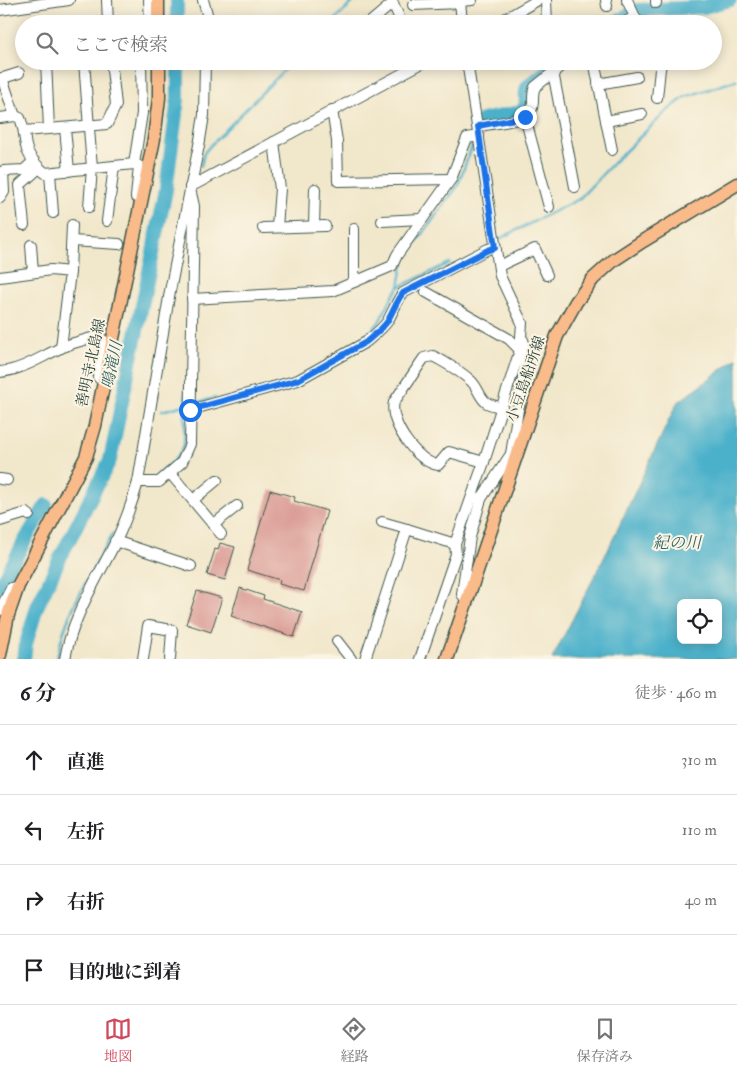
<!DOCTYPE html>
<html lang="ja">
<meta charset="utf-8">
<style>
body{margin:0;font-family:"IM FELL Double Pica","Noto Serif JP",serif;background:#f6f6f6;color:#202124}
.controls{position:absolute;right:15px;bottom:15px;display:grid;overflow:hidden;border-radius:8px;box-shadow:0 2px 12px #0003}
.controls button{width:45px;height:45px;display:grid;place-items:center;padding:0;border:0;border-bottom:1px solid #e0e0e0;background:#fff;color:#202124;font:25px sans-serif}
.stop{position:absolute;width:15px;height:15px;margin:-11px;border:4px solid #1a73e8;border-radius:50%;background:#fff}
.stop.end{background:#1a73e8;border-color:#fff;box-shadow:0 1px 5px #0008}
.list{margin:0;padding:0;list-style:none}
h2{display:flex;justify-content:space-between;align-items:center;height:65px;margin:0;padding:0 20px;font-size:21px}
h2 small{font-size:16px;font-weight:400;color:#757577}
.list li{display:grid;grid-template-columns:32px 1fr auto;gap:15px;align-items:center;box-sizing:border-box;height:70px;padding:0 20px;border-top:1px solid #e0e0e0}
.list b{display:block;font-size:19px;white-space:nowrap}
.list em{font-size:16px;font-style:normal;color:#757577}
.icon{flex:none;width:28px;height:28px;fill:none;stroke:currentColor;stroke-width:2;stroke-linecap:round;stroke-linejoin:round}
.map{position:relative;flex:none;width:737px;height:659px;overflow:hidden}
.search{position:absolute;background:#fff;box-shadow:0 2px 12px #0003;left:15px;right:15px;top:15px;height:55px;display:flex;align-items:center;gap:12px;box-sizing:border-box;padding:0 18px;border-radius:28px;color:#757577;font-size:19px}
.sheet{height:345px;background:#fff}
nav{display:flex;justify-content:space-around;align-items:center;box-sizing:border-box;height:70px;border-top:1px solid #e0e0e0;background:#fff;font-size:14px;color:#757577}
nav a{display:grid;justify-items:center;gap:2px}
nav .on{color:#d1495b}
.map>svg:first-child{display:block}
.water{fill:#4bb1ca;stroke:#35777f;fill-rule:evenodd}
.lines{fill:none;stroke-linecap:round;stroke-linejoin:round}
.stream{stroke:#4bb1ca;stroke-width:2.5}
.river{stroke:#4bb1ca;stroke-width:14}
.building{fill:#da9b95}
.minor-casing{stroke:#3e564b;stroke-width:12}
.major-casing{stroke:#3e564b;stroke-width:15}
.minor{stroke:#fff;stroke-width:10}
.major{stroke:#fabb8b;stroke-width:12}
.route{stroke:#1a73e8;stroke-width:6}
.labels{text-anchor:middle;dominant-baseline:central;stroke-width:4;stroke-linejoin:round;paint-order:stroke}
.street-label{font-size:15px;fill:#1f3d34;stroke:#fcf5e5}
.water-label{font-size:16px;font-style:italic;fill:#2c6061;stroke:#fcf5e5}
</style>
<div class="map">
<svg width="737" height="659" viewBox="0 0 737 659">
<rect width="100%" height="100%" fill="#fcf5e5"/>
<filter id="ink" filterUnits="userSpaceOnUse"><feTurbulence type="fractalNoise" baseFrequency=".02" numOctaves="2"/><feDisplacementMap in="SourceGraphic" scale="10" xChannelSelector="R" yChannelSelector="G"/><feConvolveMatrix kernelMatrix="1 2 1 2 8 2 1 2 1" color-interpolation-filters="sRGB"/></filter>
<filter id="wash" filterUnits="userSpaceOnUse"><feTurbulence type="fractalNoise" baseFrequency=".0096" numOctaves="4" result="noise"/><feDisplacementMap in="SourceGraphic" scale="20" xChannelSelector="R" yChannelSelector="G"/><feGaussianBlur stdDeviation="1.12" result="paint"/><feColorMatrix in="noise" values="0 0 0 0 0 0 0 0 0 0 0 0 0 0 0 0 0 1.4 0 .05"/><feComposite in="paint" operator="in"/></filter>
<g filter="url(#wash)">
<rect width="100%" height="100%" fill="#f1e7cb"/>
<path class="water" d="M737,358v301h-185l52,-101 73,-155zM681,603h37v37h-37z"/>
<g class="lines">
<g class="stream">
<polyline points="331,24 355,0"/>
<polyline points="201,166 204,153 210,146 293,61"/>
<polyline points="497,240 579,199 617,159 667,111 685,97 737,80"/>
<polyline points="399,287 404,259 457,187 474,141"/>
<polyline points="367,336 379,322 392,297 399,287 450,263"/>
<polyline points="194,403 215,398"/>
<polyline points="162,411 188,404"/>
<path d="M157,475c12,-9 21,-16 27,-30l2,-58"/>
<path d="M57,659c7,-45 35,-86 56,-126"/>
</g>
<g class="river">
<polyline points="177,0 177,24"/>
<polyline points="611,24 639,10 704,7 730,0"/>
<path d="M482,120l38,-8c10,-6 3,-15 7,-25l32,-26"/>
<polyline points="0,588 25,540 46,505"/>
<polyline points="24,659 26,644 37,607 59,560 110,460 166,190 178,99 178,61"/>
</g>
</g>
<g id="blocks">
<g class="building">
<polygon points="270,490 295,497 294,501 327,511 304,591 279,584 280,580 247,570"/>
<polygon points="220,543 235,547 225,580 207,575 215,549 218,550"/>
<polygon points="240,588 264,596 263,599 302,612 294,637 231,616"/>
<polygon points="197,591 222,598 211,632 186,624"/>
</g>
</g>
</g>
<g filter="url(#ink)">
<use href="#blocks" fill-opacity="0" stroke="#3e564b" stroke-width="1"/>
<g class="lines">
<defs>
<g id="minor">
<polyline points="107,0 108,24"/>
<polyline points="149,0 150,24"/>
<polyline points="203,0 210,24"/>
<polyline points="460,0 462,24"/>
<polyline points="546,0 547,24"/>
<polyline points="606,0 607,6"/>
<polyline points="627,0 635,17"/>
<polyline points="460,1 472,0"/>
<polyline points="656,3 656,0"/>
<polyline points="413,5 460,3"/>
<polyline points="0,10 69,0"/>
<polyline points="368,24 393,3 402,24"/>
<polyline points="496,24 538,0"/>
<polyline points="621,24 635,17 639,24"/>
<polyline points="46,61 49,129"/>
<polyline points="84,61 92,168 89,207"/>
<polyline points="594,61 612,150"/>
<polyline points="553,72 575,187"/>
<polyline points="2,78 15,116"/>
<polyline points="0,79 19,73"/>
<polyline points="598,84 637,77"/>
<polyline points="657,98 660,69 662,61"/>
<polyline points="332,110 337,141 338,181 451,179"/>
<polyline points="525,117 549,207"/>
<path d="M0,118l15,-2 5,2c4,9 4,19 6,28 2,11 11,20 19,27l89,-9 5,2 -3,31 6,2"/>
<polyline points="606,121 642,114"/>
<path d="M478,126c11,-2 48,-5 53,-15 4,-8 0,-16 4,-24l32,-26"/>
<polyline points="65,128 69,171"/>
<polyline points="24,131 107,124 116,105 111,61"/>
<polyline points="274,142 280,189 277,227"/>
<polyline points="134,164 142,113 141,61"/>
<polyline points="50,173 53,213"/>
<polyline points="190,187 426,61"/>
<polyline points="0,198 4,192 3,171 24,170 34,161"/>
<polyline points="107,221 114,166"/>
<polyline points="382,221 421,219"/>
<polyline points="24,225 20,185 39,168"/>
<polyline points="314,226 315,189"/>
<polyline points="263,228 325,226"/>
<polyline points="354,229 354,282"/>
<polyline points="72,241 119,244"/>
<polyline points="31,245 33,272"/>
<polyline points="499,266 535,249 547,275"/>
<polyline points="0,277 51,270 70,272"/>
<polyline points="426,292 509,339 520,350"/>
<polyline points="192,299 333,291 392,266 397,255 451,179 467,138 479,136"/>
<polyline points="61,348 70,272 72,225"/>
<path d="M0,372c23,-2 42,-16 63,-25 11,-5 23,-7 35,-11l5,4 -5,37 6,6"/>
<path d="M190,410l108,-30 68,-38c7,-6 15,-12 21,-20 6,-10 9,-20 16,-29l85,-44 7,-2"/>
<polyline points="517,457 511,454 527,353 523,340"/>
<path d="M484,462l-35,-10 -11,13c-20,-2 -50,-43 -44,-63l30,-44 9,-2c13,7 26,14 37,24 8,6 9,18 17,23 4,2 10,3 15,5"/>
<polyline points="170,473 221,534"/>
<polyline points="0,479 7,480"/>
<polyline points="138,482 159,482 182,462 190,444 194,206 191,193"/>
<polyline points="476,498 481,499 511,454"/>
<polyline points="193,500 217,480"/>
<polyline points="0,521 26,513 29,515"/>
<polyline points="382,522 407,529"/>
<polyline points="213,525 237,506"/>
<polyline points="115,541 191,566"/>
<polyline points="467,601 462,594 470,537 481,499"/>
<polyline points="0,610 11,588 18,586"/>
<polyline points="337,641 351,659"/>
<path d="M65,659c7,-42 31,-78 50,-116 10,-20 17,-40 23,-61l32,-191 30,-151 4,-25 1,-54"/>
<polyline points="143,659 148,626 172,630 170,659"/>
<polyline points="365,659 407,529 455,544"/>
<polyline points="420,659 456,554 455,544 484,462 520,350 522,323 500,276 467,61"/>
</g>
<g id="major">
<polyline points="158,0 158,24"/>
<polyline points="0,655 8,615 18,586 86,457 95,426 154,139 159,98 159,61"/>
<polyline points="447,659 557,336 576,302 593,279 614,260 643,241 737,184"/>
</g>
</defs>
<use href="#minor" class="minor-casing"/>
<use href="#major" class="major-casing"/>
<use href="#minor" class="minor"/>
<use href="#major" class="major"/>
</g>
</g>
<g class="lines" filter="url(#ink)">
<path class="route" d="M190,410l108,-30 68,-38c7,-6 15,-12 21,-20 6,-10 9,-20 16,-29l85,-43 7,-2 -17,-122 47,-9"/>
</g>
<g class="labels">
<g class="street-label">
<text transform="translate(91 363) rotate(-78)">善明寺北島線</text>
<text transform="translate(526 379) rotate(-71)">小豆島船所線</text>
</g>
<g class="water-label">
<text transform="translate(112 365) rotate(-78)">鳴滝川</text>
<text x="677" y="543">紀の川</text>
</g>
</g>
</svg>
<div class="controls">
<button><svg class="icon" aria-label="locate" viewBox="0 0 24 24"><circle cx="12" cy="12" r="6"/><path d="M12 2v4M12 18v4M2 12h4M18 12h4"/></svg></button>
</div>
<div class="stop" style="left:190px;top:410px"></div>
<div class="stop end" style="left:525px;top:117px"></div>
<div class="search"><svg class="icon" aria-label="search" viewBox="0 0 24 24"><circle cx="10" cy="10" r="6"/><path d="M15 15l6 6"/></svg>ここで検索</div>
</div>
<section class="sheet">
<h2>6 分<small>徒歩 · 460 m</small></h2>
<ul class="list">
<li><svg class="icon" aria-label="ahead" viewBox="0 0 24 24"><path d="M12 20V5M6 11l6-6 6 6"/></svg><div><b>直進</b></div><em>310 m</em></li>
<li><svg class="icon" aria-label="left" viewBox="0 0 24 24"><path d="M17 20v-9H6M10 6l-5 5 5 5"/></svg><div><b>左折</b></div><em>110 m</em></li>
<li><svg class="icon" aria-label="right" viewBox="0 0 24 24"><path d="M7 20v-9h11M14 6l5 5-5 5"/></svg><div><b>右折</b></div><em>40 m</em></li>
<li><svg class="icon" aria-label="arrive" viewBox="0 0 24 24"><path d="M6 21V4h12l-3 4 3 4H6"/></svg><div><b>目的地に到着</b></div></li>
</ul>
</section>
<nav>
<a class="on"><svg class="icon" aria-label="map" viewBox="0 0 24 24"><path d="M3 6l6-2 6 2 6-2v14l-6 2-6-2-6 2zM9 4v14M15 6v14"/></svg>地図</a>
<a><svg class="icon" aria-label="directions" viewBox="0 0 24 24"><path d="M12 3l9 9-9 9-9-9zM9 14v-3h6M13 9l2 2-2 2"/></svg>経路</a>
<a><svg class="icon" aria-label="saved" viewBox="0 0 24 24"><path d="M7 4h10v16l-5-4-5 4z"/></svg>保存済み</a>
</nav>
